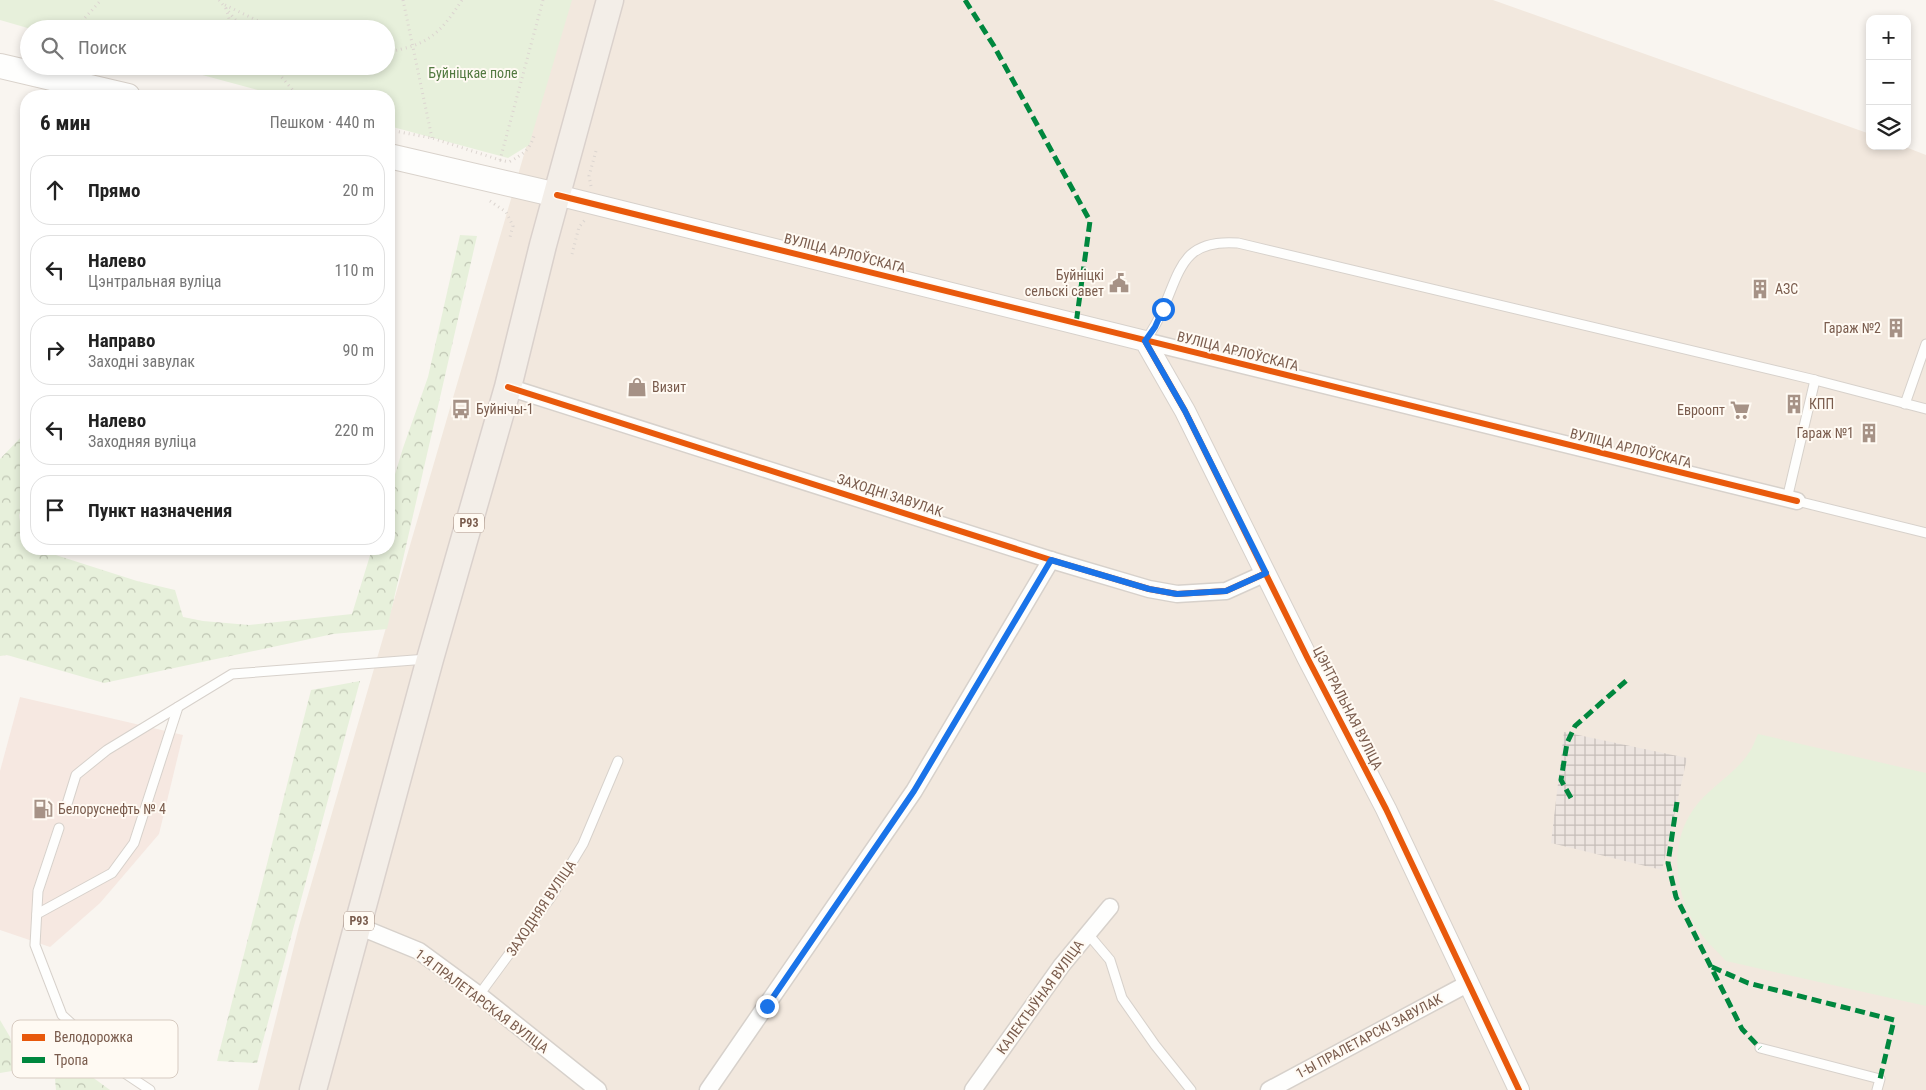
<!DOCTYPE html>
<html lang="ru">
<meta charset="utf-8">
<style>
body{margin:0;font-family:"Roboto Condensed",sans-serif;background:#f6f6f6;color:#222}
.controls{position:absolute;right:15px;top:15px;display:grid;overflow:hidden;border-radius:10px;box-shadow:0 2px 8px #0003}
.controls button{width:45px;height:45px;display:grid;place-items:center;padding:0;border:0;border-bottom:1px solid #e0e0e0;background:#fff;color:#222;font:25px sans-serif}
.stop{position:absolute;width:15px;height:15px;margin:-11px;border:4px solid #1a73e8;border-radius:50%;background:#fff}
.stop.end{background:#1a73e8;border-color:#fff;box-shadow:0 1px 5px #0008}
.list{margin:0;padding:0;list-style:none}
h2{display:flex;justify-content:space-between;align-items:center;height:65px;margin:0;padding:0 20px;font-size:21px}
h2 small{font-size:16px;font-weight:400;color:#767676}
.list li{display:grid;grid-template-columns:32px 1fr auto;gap:15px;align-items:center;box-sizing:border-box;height:70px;margin:0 10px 10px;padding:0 10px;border:1px solid #e0e0e0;border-radius:20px}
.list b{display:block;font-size:19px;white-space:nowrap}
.list p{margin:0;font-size:16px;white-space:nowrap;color:#767676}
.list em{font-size:16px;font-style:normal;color:#767676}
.icon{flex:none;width:28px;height:28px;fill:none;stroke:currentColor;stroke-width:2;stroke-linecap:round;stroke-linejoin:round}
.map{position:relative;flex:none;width:1926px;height:1090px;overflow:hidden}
.search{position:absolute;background:#fff;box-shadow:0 2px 8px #0003;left:20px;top:20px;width:375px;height:55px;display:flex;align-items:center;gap:12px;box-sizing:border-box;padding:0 18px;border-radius:28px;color:#767676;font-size:19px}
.panel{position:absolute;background:#fff;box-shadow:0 2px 8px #0003;left:20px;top:90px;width:375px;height:465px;border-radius:20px}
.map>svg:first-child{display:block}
.residential{fill:#f2e8de}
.commercial{fill:#f6e8e1}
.industrial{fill:url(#industrial-grid)}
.green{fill:#e7f0db}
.forest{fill:url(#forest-crowns)}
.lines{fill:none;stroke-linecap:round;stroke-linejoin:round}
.service-casing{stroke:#d7d1cb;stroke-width:11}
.minor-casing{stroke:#d7d1cb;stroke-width:19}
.tertiary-casing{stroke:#d7d1cb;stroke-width:22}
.secondary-casing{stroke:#d9d2cb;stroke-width:26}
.primary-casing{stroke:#dad1cc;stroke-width:29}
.path{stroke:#dcd5d0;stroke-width:3;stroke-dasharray:1 4;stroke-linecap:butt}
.service{stroke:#fefefd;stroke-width:9}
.minor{stroke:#fefefd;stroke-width:16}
.tertiary{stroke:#fefefd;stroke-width:20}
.secondary{stroke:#fefefd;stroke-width:24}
.primary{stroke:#f3eee8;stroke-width:26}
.quiet{stroke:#00873e;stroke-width:5;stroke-dasharray:10 5;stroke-linecap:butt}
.cycleway-casing{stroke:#fffaf3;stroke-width:9}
.cycleway{stroke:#e8590c;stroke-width:6}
.route{stroke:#1a73e8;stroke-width:6}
.labels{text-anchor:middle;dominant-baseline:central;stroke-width:4;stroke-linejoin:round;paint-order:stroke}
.shield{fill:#fffaf3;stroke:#a28b7f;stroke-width:1}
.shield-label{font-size:12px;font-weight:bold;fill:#7a5c4d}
.park-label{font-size:14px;fill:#537a41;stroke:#fffaf3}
.street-label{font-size:14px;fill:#7a5c4d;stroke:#fffaf3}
.poi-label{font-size:14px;fill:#7a5c4d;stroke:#fffaf3;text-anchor:start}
.key{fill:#fffaf3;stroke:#d7cbc1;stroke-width:1}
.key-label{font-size:14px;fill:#7a5c4d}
</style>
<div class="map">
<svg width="1926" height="1090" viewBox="0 0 1926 1090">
<defs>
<pattern id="industrial-grid" width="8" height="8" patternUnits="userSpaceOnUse" patternTransform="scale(1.25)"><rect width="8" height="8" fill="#ede5e0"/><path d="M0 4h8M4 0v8" fill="none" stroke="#c5bdb8"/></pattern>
<pattern id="forest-crowns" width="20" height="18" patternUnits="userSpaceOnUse" patternTransform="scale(1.25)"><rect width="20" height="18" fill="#e7f0db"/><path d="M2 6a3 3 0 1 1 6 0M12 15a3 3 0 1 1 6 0" fill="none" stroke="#c0c6b4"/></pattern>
</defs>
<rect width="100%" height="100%" fill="#f9f5f0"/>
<polygon class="residential" points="569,0 1493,0 1870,134 1870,146 1903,146 1926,155 1926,1090 258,1090 299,926"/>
<polygon class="commercial" points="20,697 183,735 159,834 100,903 50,947 0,930 0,771"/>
<polygon class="industrial" points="1564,732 1687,758 1662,870 1551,843"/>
<g class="green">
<polygon points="0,0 572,0 529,145 508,158 389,126 389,96 280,96 169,66 386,66 386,29 31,29 0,20"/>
<path d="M1758,734l168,39v233l-200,-45c-7,-8 -15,-15 -21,-22 -31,-39 -40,-98 -6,-137 14,-16 39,-32 49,-48 5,-6 7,-14 10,-20z"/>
</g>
<g class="forest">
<polygon points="460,235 477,236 387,629 333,634 104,683 7,655 0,656 0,459 26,432 26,498 19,515 23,543 26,544 26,549 37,549 137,581 175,590 183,617 203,621 249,625 352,614 372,549 389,549 389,494 403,448 428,377"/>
<polygon points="360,681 257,1063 217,1061 311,690"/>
<polygon points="0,1020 10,1037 18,1070 0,1073"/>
<polygon points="73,1063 110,1090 56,1090 55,1079"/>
</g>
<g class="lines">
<defs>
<g id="service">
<path d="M1145,341c8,-11 14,-22 19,-34 17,-41 21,-68 74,-64l577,137 111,29"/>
<polyline points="1905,404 1926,344"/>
<polyline points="1787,499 1815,380"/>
<polyline points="1797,501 1926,533"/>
<polyline points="67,804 76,775 107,750 232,674 427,659"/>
<polyline points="59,828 38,891 35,945 62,1015 126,1074 150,1090"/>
<polyline points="37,914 112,873 134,843 178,707"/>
<polyline points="1088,934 1110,960 1122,998 1155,1045 1191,1090"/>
<polyline points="479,995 551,897 583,844 618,761"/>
<polyline points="1760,1048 1880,1079 1877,1090"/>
</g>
<g id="minor">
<polyline points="1145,341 1797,501"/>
<polyline points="508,387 1051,560 1149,589 1177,594 1226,591 1266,573"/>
<polyline points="358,926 419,951 479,995 598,1090"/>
<polyline points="708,1090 914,791 1051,560"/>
<polyline points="973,1090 1062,965 1110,907"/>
<polyline points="1269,1090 1469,983"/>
</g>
<polyline id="tertiary" points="557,195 1145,341 1185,411 1308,659 1386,809 1519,1090"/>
<g id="secondary">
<polyline points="0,66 128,96"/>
<polyline points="389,156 557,195"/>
</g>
<polyline id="primary" points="313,1090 430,659 508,387 543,245 610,0"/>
</defs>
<use href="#service" class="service-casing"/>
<use href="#minor" class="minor-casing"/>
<use href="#tertiary" class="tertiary-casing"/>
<use href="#secondary" class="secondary-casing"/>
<use href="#primary" class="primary-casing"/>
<g class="path">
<polyline points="219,0 243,29"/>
<polyline points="403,0 432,138"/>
<polyline points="225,5 275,29"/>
<polyline points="226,8 232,29"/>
<polyline points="75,29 101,0"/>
<path d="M386,52c41,-6 54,-18 76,-52"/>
<polyline points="240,66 240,71"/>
<polyline points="272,66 298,96"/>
<polyline points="389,130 432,138 500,160 543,0"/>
<path d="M500,160l9,2c14,-8 20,-11 25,-26"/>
<polyline points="591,186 589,176 596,151"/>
<polyline points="490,201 506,212 513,226 510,237"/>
<polyline points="572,254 579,227 585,220"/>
</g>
<use href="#service" class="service"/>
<use href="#minor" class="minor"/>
<use href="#tertiary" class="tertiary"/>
<use href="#secondary" class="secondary"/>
<use href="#primary" class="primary"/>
<g class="quiet">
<polyline points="965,0 994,46 1090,221 1076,324"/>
<polyline points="1571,798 1561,780 1567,743 1575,726 1627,680"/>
<polyline points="1677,802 1668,863 1676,897 1742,1029 1760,1048"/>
<polyline points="1712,967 1748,983 1894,1020 1880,1079"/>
</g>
<defs>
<g id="cycleway">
<polyline points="557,195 1797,501"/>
<polyline points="1145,341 1185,411 1308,659 1386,809 1519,1090"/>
<polyline points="508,387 1051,560 1149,589 1177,594 1226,591 1266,573"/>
</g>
</defs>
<use href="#cycleway" class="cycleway-casing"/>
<use href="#cycleway" class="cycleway"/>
</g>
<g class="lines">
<polyline class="route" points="767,1006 914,791 1051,560 1149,589 1177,594 1226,591 1266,573 1185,411 1145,341 1155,327 1163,309"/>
</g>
<defs>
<symbol id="civic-bare" viewBox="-9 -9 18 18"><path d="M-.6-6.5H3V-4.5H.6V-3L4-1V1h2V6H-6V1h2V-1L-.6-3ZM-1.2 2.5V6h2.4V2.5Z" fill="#a69286" stroke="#fffaf3" stroke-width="2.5" paint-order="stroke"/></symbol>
<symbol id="building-bare" viewBox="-9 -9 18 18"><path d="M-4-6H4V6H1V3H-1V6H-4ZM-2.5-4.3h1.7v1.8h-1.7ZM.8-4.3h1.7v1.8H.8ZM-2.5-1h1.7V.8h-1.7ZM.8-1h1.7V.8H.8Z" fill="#a69286" stroke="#fffaf3" stroke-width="2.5" paint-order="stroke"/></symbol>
<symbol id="shop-bare" viewBox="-9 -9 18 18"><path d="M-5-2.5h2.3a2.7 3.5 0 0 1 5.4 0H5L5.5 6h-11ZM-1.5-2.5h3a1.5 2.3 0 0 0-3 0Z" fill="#a69286" stroke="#fffaf3" stroke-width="2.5" paint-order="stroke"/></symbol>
<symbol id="bus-bare" viewBox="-9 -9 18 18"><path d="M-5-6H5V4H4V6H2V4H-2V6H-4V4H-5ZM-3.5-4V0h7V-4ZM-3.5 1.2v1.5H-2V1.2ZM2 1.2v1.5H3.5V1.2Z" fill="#a69286" stroke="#fffaf3" stroke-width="2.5" paint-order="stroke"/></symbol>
<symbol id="supermarket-bare" viewBox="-9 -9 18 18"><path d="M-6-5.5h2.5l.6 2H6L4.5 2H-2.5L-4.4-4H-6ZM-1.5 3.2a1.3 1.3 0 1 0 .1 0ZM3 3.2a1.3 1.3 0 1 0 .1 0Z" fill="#a69286" stroke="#fffaf3" stroke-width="2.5" paint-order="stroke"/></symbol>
<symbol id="fuel-bare" viewBox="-9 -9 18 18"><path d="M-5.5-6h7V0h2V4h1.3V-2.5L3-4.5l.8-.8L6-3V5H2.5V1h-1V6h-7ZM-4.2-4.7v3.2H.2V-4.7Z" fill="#a69286" stroke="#fffaf3" stroke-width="2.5" paint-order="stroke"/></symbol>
</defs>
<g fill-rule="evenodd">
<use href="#civic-bare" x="1105" y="269" width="28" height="28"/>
<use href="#building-bare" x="1746" y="275" width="28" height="28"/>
<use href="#building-bare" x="1882" y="314" width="28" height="28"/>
<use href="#shop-bare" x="623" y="373" width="28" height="28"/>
<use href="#building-bare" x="1780" y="390" width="28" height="28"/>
<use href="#bus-bare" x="447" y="395" width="28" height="28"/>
<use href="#supermarket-bare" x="1726" y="396" width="28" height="28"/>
<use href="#building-bare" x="1855" y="419" width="28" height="28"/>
<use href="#fuel-bare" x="29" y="795" width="28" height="28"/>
</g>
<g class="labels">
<g class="shield">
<rect x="454" y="513.5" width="30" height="19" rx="4"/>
<rect x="344" y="911.5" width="30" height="19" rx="4"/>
</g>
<g class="shield-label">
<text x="469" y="523">Р93</text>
<text x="359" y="921">Р93</text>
</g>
<g class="park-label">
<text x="473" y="73">Буйніцкае поле</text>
</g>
<g class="street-label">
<text transform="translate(845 253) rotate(14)">ВУЛІЦА АРЛОЎСКАГА</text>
<text transform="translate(1238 351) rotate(14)">ВУЛІЦА АРЛОЎСКАГА</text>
<text transform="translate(1631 448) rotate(14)">ВУЛІЦА АРЛОЎСКАГА</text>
<text transform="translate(890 495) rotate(18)">ЗАХОДНІ ЗАВУЛАК</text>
<text transform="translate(1348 708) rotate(63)">ЦЭНТРАЛЬНАЯ ВУЛІЦА</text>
<text transform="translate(541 908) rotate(-56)">ЗАХОДНЯЯ ВУЛІЦА</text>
<text transform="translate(1040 997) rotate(-54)">КАЛЕКТЫЎНАЯ ВУЛІЦА</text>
<text transform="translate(482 1001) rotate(37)">1-Я ПРАЛЕТАРСКАЯ ВУЛІЦА</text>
<text transform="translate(1369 1036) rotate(-28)">1-Ы ПРАЛЕТАРСКІ ЗАВУЛАК</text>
</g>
<g class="poi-label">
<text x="1104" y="275" text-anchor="end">Буйніцкі<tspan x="1104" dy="16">сельскі савет</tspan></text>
<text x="1775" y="289">АЗС</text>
<text x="1881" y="328" text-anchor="end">Гараж №2</text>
<text x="652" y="387">Визит</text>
<text x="1809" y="404">КПП</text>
<text x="476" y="409">Буйнічы-1</text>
<text x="1725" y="410" text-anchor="end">Евроопт</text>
<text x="1854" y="433" text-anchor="end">Гараж №1</text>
<text x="58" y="809">Белоруснефть № 4</text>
</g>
</g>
<rect x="12" y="1020" width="166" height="58" rx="8" class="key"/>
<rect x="22" y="1034" width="23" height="7" fill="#e8590c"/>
<rect x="22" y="1057" width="23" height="6" fill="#00873e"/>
<g class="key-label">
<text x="54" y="1042">Велодорожка</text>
<text x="54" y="1065">Тропа</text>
</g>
</svg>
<div class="controls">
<button>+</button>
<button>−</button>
<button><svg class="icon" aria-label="layers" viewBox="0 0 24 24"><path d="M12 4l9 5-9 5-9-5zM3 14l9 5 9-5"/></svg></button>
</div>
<div class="stop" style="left:1163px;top:309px"></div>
<div class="stop end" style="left:767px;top:1006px"></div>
<div class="search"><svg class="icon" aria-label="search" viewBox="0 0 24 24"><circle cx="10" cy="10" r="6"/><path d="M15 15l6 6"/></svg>Поиск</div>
<section class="panel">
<h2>6 мин<small>Пешком · 440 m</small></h2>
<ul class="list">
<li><svg class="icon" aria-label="ahead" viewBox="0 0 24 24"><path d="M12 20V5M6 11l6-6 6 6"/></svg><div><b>Прямо</b></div><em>20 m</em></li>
<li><svg class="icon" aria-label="left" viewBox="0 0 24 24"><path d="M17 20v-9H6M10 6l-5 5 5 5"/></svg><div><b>Налево</b><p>Цэнтральная вуліца</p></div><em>110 m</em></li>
<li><svg class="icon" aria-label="right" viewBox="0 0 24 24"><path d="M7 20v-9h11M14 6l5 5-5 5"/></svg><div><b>Направо</b><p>Заходні завулак</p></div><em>90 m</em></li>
<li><svg class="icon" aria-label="left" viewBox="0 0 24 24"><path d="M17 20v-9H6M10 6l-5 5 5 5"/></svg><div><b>Налево</b><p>Заходняя вуліца</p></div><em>220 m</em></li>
<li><svg class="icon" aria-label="arrive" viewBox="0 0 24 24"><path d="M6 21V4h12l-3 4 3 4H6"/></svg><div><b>Пункт назначения</b></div></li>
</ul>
</section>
</div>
